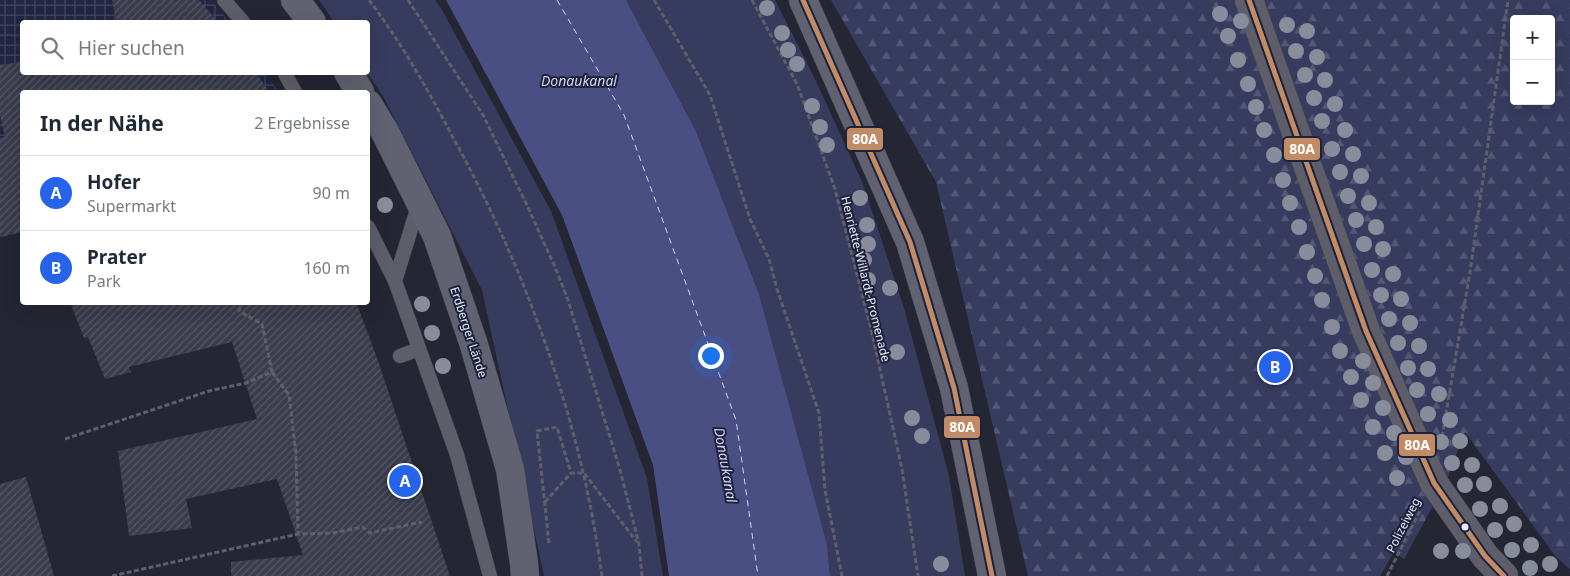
<!DOCTYPE html>
<html lang="de">
<meta charset="utf-8">
<style>
body{margin:0;font-family:"Noto Sans",sans-serif;background:#f2f2f3;color:#1f2937}
.controls{position:absolute;right:15px;top:15px;display:grid;overflow:hidden;border-radius:5px;box-shadow:0 5px 20px #0002}
.controls button{width:45px;height:45px;display:grid;place-items:center;padding:0;border:0;border-bottom:1px solid #e0e1e3;background:#fff;color:#1f2937;font:25px sans-serif}
.you{position:absolute;left:710px;top:355px;width:18px;height:18px;margin:-12px;border:4px solid #fff;border-radius:50%;background:#1a73e8;box-shadow:0 0 0 8px #1a73e833}
.badge{display:grid;place-items:center;width:32px;height:32px;border-radius:50%;background:#2563eb;color:#fff;font-size:16px;font-weight:700}
.pin{position:absolute;translate:-50% -50%;border:2px solid #fff;box-shadow:0 1px 5px #0006}
.list{margin:0;padding:0;list-style:none}
h2{display:flex;justify-content:space-between;align-items:center;height:65px;margin:0;padding:0 20px;font-size:21px}
h2 small{font-size:16px;font-weight:400;color:#747a83}
.list li{display:grid;grid-template-columns:32px 1fr auto;gap:15px;align-items:center;box-sizing:border-box;height:75px;padding:0 20px;border-top:1px solid #e0e1e3}
.list b{display:block;font-size:19px;white-space:nowrap}
.list p{margin:0;font-size:16px;white-space:nowrap;color:#747a83}
.list em{font-size:16px;font-style:normal;color:#747a83}
.icon{flex:none;width:28px;height:28px;fill:none;stroke:currentColor;stroke-width:2;stroke-linecap:round;stroke-linejoin:round}
.map{position:relative;flex:none;width:1570px;height:576px;overflow:hidden}
.search{position:absolute;background:#fff;box-shadow:0 5px 20px #0002;left:20px;top:20px;width:350px;height:55px;display:flex;align-items:center;gap:12px;box-sizing:border-box;padding:0 18px;border-radius:5px;color:#747a83;font-size:19px}
.panel{position:absolute;background:#fff;box-shadow:0 5px 20px #0002;left:20px;top:90px;width:350px;height:215px;border-radius:5px}
.map>svg:first-child{display:block}
.industrial{fill:url(#industrial-grid)}
.green{fill:#373b5e}
.forest{fill:url(#forest-firs);fill-rule:evenodd}
.water{fill:#4a4f83}
.lines{fill:none;stroke-linecap:round;stroke-linejoin:round}
.ferry{stroke:#cfd4f7;stroke-width:1;stroke-dasharray:6 5;stroke-linecap:butt}
.building{fill:url(#building-hatch)}
.service-casing{stroke:#434450;stroke-width:15}
.minor-casing{stroke:#434450;stroke-width:29}
.primary-casing{stroke:#434450;stroke-width:29}
.path{stroke:#5e5f69;stroke-width:3;stroke-dasharray:5 2.5;stroke-linecap:butt}
.service{stroke:#5d5e6a;stroke-width:14}
.minor{stroke:#5d5e6a;stroke-width:28}
.primary{stroke:#606271;stroke-width:28}
.bus-1-casing{stroke:#1e213a;stroke-width:9}
.bus-1{stroke:#c18c65;stroke-width:5}
.tree{fill:#898c9b}
.bus-dot{fill:#e9ecfd;stroke:#1e213a;stroke-width:2}
.labels{text-anchor:middle;dominant-baseline:central;stroke-width:4;stroke-linejoin:round;paint-order:stroke}
.street-label{font-size:12px;fill:#e9ecfd;stroke:#1e213a}
.water-label{font-size:14px;font-style:italic;fill:#cfd4f7;stroke:#1e213a}
.line-badge{stroke:#1e213a;stroke-width:2}
.badge-label{font-size:14px;text-anchor:middle;font-weight:bold;fill:#fff}
</style>
<div class="map">
<svg width="1570" height="576" viewBox="0 0 1570 576">
<defs>
<pattern id="industrial-grid" width="8" height="8" patternUnits="userSpaceOnUse" patternTransform="scale(1.25)"><rect width="8" height="8" fill="#232643"/><path d="M0 4h8M4 0v8" fill="none" stroke="#43465f"/></pattern>
<pattern id="forest-firs" width="22" height="20" patternUnits="userSpaceOnUse" patternTransform="scale(1.25)"><rect width="22" height="20" fill="#373b5e"/><path d="M5 1l3.5 6h-7zM16 11l3.5 6h-7z" fill="#545876"/></pattern>
<pattern id="building-hatch" width="6" height="6" patternUnits="userSpaceOnUse" patternTransform="scale(1.25)"><rect width="6" height="6" fill="#3a3b4b"/><path d="M-1 1l2-2M0 6l6-6M5 7l2-2" fill="none" stroke="#565866"/></pattern>
</defs>
<rect width="100%" height="100%" fill="#242634"/>
<polygon class="industrial" points="0,0 211,0 229,22 22,22 22,72 267,73 278,92 22,92 22,232 0,237"/>
<g class="green">
<polygon points="319,0 435,0 441,8 551,211 647,478 663,576 544,576 482,290 383,96 367,73 368,22 334,22"/>
<polygon points="626,0 775,0 815,79 863,184 904,308 949,476 965,576 830,576 827,544 759,294 696,131"/>
</g>
<path class="forest" d="M831,0h739v569l-14,-12 -91,-125 -19,50 -42,77 -10,-7 -14,24h-352l-92,-394zM1514,19h37v82h-37z"/>
<polygon class="water" points="446,0 626,0 696,131 759,294 827,544 830,576 669,576 653,465 562,215"/>
<g class="lines">
<polyline class="ferry" points="557,0 624,115 736,420 758,576"/>
</g>
<g class="building">
<polygon points="112,0 199,0 218,22 117,22"/>
<polygon points="22,61 22,72 256,72 269,92 22,92 22,232 0,237 0,138 5,137 0,116 0,66"/>
<polygon points="70,302 356,302 377,358 450,576 231,576 231,562 303,555 277,479 186,499 192,528 129,536 118,451 257,419 232,342 129,367 131,372 105,379 88,337 84,338"/>
<polygon points="26,477 54,576 0,576 0,484"/>
</g>
<g class="lines">
<defs>
<g id="service">
<polyline points="224,0 243,22"/>
<polyline points="284,72 295,92"/>
<polyline points="368,227 395,281 457,455 490,576"/>
<polyline points="395,281 419,203"/>
<polyline points="400,356 419,349"/>
</g>
<polyline id="minor" points="1249,0 1366,331 1434,483 1485,556 1504,576"/>
<g id="primary">
<polyline points="295,0 312,22"/>
<polyline points="803,0 910,242 954,388 992,576"/>
<polyline points="348,72 360,92"/>
<polyline points="368,104 385,132 437,236 474,345 510,469 524,563 525,576"/>
</g>
</defs>
<use href="#service" class="service-casing"/>
<use href="#minor" class="minor-casing"/>
<use href="#primary" class="primary-casing"/>
<g class="path">
<path d="M369,0c31,41 57,86 81,132 59,106 105,221 133,340 8,34 14,69 19,104"/>
<polyline points="408,0 483,115 525,201 555,267 568,300 620,470 639,544 642,576"/>
<polyline points="654,0 710,95 750,219 769,259 777,289 819,413 825,490 842,576"/>
<polyline points="752,0 797,84 835,189 872,333 902,469 918,576"/>
<polyline points="272,372 289,395 296,454 298,534 333,533 363,527 369,533 422,522"/>
<polyline points="1442,437 1470,272 1508,0"/>
<polyline points="65,439 209,391 246,383 272,372 262,324 239,311 241,302"/>
<polyline points="545,502 571,473"/>
<polyline points="549,543 537,431 557,427 571,473 584,473 637,542"/>
<polyline points="112,576 298,534"/>
<polyline points="1387,576 1421,509"/>
</g>
<use href="#service" class="service"/>
<use href="#minor" class="minor"/>
<use href="#primary" class="primary"/>
<defs>
<g id="bus-1">
<polyline points="803,0 910,242 954,388 992,576"/>
<polyline points="1249,0 1366,331 1434,483 1485,556 1504,576"/>
</g>
</defs>
<use href="#bus-1" class="bus-1-casing"/>
<use href="#bus-1" class="bus-1"/>
</g>
<g class="tree">
<circle cx="767" cy="8" r="8"/>
<circle cx="1220" cy="14" r="8"/>
<circle cx="1241" cy="21" r="8"/>
<circle cx="1287" cy="25" r="8"/>
<circle cx="1307" cy="31" r="8"/>
<circle cx="782" cy="33" r="8"/>
<circle cx="1228" cy="36" r="8"/>
<circle cx="788" cy="50" r="8"/>
<circle cx="1296" cy="51" r="8"/>
<circle cx="1317" cy="57" r="8"/>
<circle cx="1238" cy="60" r="8"/>
<circle cx="797" cy="64" r="8"/>
<circle cx="1305" cy="75" r="8"/>
<circle cx="1325" cy="80" r="8"/>
<circle cx="1248" cy="84" r="8"/>
<circle cx="1314" cy="98" r="8"/>
<circle cx="1335" cy="104" r="8"/>
<circle cx="812" cy="106" r="8"/>
<circle cx="1256" cy="107" r="8"/>
<circle cx="1322" cy="121" r="8"/>
<circle cx="820" cy="127" r="8"/>
<circle cx="1264" cy="130" r="8"/>
<circle cx="1345" cy="130" r="8"/>
<circle cx="827" cy="145" r="8"/>
<circle cx="1332" cy="149" r="8"/>
<circle cx="1353" cy="154" r="8"/>
<circle cx="1274" cy="155" r="8"/>
<circle cx="1340" cy="172" r="8"/>
<circle cx="1361" cy="176" r="8"/>
<circle cx="1283" cy="180" r="8"/>
<circle cx="1348" cy="196" r="8"/>
<circle cx="860" cy="198" r="8"/>
<circle cx="1290" cy="203" r="8"/>
<circle cx="1369" cy="203" r="8"/>
<circle cx="385" cy="205" r="8"/>
<circle cx="1356" cy="220" r="8"/>
<circle cx="867" cy="225" r="8"/>
<circle cx="1299" cy="227" r="8"/>
<circle cx="1376" cy="227" r="8"/>
<circle cx="868" cy="244" r="8"/>
<circle cx="1364" cy="244" r="8"/>
<circle cx="1383" cy="249" r="8"/>
<circle cx="1307" cy="252" r="8"/>
<circle cx="864" cy="260" r="8"/>
<circle cx="1372" cy="270" r="8"/>
<circle cx="1393" cy="274" r="8"/>
<circle cx="1315" cy="276" r="8"/>
<circle cx="868" cy="280" r="8"/>
<circle cx="890" cy="288" r="8"/>
<circle cx="1381" cy="295" r="8"/>
<circle cx="1401" cy="299" r="8"/>
<circle cx="1322" cy="300" r="8"/>
<circle cx="422" cy="304" r="8"/>
<circle cx="1389" cy="319" r="8"/>
<circle cx="1410" cy="323" r="8"/>
<circle cx="1332" cy="327" r="8"/>
<circle cx="432" cy="333" r="8"/>
<circle cx="1398" cy="343" r="8"/>
<circle cx="1419" cy="346" r="8"/>
<circle cx="1340" cy="351" r="8"/>
<circle cx="897" cy="352" r="8"/>
<circle cx="1363" cy="361" r="8"/>
<circle cx="443" cy="366" r="8"/>
<circle cx="1408" cy="368" r="8"/>
<circle cx="1428" cy="369" r="8"/>
<circle cx="1351" cy="377" r="8"/>
<circle cx="1373" cy="383" r="8"/>
<circle cx="1417" cy="390" r="8"/>
<circle cx="1439" cy="394" r="8"/>
<circle cx="1361" cy="400" r="8"/>
<circle cx="1383" cy="408" r="8"/>
<circle cx="1428" cy="414" r="8"/>
<circle cx="912" cy="418" r="8"/>
<circle cx="1450" cy="420" r="8"/>
<circle cx="1373" cy="427" r="8"/>
<circle cx="1394" cy="433" r="8"/>
<circle cx="922" cy="436" r="8"/>
<circle cx="1460" cy="441" r="8"/>
<circle cx="1441" cy="442" r="8"/>
<circle cx="1385" cy="453" r="8"/>
<circle cx="1406" cy="457" r="8"/>
<circle cx="1452" cy="463" r="8"/>
<circle cx="1472" cy="465" r="8"/>
<circle cx="1397" cy="478" r="8"/>
<circle cx="1484" cy="484" r="8"/>
<circle cx="1465" cy="485" r="8"/>
<circle cx="1500" cy="506" r="8"/>
<circle cx="1480" cy="509" r="8"/>
<circle cx="1514" cy="524" r="8"/>
<circle cx="1495" cy="530" r="8"/>
<circle cx="1531" cy="545" r="8"/>
<circle cx="1512" cy="550" r="8"/>
<circle cx="1441" cy="551" r="8"/>
<circle cx="1463" cy="551" r="8"/>
<circle cx="941" cy="564" r="8"/>
<circle cx="1550" cy="564" r="8"/>
<circle cx="1530" cy="568" r="8"/>
</g>
<circle class="bus-dot" cx="1465" cy="527" r="4.5"/>
<g class="labels">
<g class="street-label">
<text transform="translate(866 279) rotate(76)">Henriette-Willardt-Promenade</text>
<text transform="translate(469 332) rotate(72)">Erdberger Lände</text>
<text transform="translate(1403 525) rotate(-63)">Polizeiweg</text>
</g>
<g class="water-label">
<text x="579" y="80">Donaukanal</text>
<text transform="translate(726 465) rotate(80)">Donaukanal</text>
</g>
</g>
<g class="line-badge">
<rect x="846" y="127" width="38" height="24" rx="5" fill="#c18c65"/>
<rect x="1283" y="137" width="38" height="24" rx="5" fill="#c18c65"/>
<rect x="943" y="415" width="38" height="24" rx="5" fill="#c18c65"/>
<rect x="1398" y="433" width="38" height="24" rx="5" fill="#c18c65"/>
</g>
<g class="badge-label">
<text x="865" y="144">80A</text>
<text x="1302" y="154">80A</text>
<text x="962" y="432">80A</text>
<text x="1417" y="450">80A</text>
</g>
</svg>
<div class="controls">
<button>+</button>
<button>−</button>
</div>
<div class="you"></div>
<div class="pin badge" style="left:405px;top:481px">A</div>
<div class="pin badge" style="left:1275px;top:367px">B</div>
<div class="search"><svg class="icon" aria-label="search" viewBox="0 0 24 24"><circle cx="10" cy="10" r="6"/><path d="M15 15l6 6"/></svg>Hier suchen</div>
<section class="panel">
<h2>In der Nähe<small>2 Ergebnisse</small></h2>
<ul class="list">
<li><span class="badge">A</span><div><b>Hofer</b><p>Supermarkt</p></div><em>90 m</em></li>
<li><span class="badge">B</span><div><b>Prater</b><p>Park</p></div><em>160 m</em></li>
</ul>
</section>
</div>
